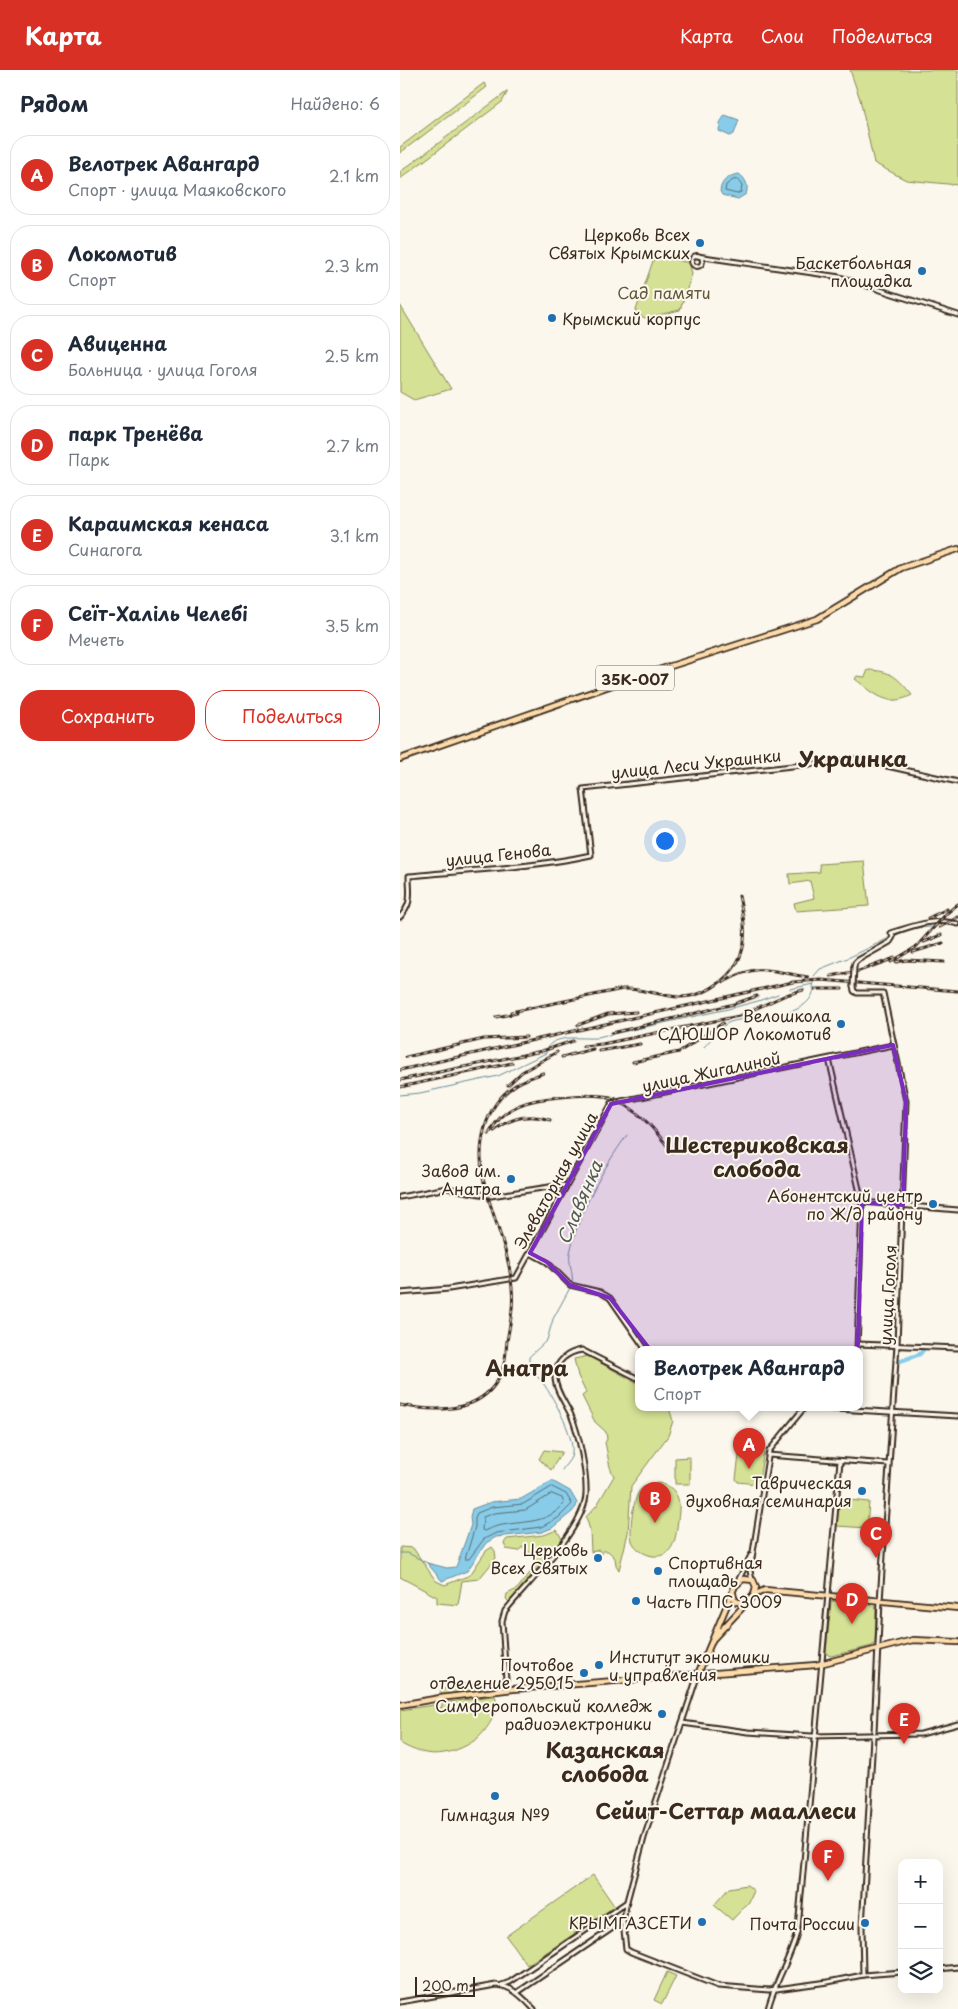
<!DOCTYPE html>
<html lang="ru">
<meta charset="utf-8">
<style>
body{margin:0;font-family:"Playpen Sans",sans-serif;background:#f6f6f7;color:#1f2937}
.controls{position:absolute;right:15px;bottom:15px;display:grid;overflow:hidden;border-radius:10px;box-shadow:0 5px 20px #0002}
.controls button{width:45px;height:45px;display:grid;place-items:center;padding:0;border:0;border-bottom:1px solid #e0e1e3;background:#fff;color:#1f2937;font:25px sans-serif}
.scale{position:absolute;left:15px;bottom:12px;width:60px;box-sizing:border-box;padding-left:5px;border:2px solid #3b2a1e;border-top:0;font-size:14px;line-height:18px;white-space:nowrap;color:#3b2a1e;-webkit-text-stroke:4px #fbf7ec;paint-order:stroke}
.you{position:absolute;left:264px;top:770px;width:18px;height:18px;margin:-12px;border:4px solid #fff;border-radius:50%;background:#1a73e8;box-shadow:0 0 0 8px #1a73e833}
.badge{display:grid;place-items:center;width:32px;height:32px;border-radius:50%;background:#d93025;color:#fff;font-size:16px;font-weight:700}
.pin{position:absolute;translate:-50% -41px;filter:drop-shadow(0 1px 2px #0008)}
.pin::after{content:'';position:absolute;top:26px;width:18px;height:15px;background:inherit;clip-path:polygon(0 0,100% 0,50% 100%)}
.popup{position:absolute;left:235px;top:1276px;width:228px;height:65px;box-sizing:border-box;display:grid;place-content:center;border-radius:10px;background:#fff;filter:drop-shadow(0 1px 4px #0005);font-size:16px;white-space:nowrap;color:#747a83}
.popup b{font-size:19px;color:#1f2937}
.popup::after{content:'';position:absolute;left:50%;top:100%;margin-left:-10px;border:10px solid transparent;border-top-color:#fff}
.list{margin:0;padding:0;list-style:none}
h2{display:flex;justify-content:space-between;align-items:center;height:65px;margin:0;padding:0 20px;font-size:21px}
h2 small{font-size:16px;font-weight:400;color:#747a83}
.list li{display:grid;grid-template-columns:32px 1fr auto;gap:15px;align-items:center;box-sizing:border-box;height:80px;margin:0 10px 10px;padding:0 10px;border:1px solid #e0e1e3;border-radius:20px}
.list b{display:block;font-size:19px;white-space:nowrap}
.list p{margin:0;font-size:16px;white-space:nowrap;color:#747a83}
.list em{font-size:16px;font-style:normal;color:#747a83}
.actions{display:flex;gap:10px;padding:15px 20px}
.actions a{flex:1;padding:11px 0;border:1px solid #d93025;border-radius:20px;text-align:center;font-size:18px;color:#d93025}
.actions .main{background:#d93025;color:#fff}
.icon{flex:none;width:28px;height:28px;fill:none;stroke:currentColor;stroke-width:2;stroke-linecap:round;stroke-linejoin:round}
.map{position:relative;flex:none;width:558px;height:1939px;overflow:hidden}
header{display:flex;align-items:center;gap:30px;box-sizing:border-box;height:70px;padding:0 25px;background:#d93025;color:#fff}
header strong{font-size:24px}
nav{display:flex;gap:28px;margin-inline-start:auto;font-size:18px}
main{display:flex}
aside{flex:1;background:#fff}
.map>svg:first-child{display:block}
.green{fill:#d5e194;stroke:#888659}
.water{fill:#88cce9;stroke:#698b98}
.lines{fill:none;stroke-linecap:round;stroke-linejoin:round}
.shore{stroke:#5a6b6f;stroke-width:1}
.stream{stroke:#698b98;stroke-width:1}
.river{stroke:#88cce9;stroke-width:4}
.secondary-casing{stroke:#3b2a1e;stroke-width:7}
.primary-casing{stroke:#3b2a1e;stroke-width:8}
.secondary{stroke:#fbf7ec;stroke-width:3}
.primary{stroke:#fddcac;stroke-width:4.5}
.rail-casing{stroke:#3b2a1e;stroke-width:3}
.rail{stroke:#fbf7ec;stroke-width:1;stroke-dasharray:4;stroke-linecap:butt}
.secondary-bridge-casing{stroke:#3b2a1e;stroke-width:7;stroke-linecap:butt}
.secondary-bridge{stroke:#fbf7ec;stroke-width:3}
.marked{fill:#7b2cbf;fill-opacity:0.2;stroke:#7b2cbf;stroke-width:4;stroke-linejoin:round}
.poi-dot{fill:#1f6fb2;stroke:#fbf7ec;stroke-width:2}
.labels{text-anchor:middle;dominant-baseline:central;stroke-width:4;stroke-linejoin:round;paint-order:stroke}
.shield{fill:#fbf7ec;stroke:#75685c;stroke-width:1}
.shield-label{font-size:15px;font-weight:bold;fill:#3b2a1e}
.poi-label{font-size:16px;fill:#3b2a1e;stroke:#fbf7ec;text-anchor:end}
.park-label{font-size:16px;fill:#62583c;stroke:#fbf7ec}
.street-label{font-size:16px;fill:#3b2a1e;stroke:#fbf7ec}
.water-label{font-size:18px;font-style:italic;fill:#525b5b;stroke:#fbf7ec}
.district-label{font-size:21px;font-weight:bold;fill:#3b2a1e;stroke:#fbf7ec}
</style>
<header>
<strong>Карта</strong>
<nav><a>Карта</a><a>Слои</a><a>Поделиться</a></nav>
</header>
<main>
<aside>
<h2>Рядом<small>Найдено: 6</small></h2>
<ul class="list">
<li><span class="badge">A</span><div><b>Велотрек Авангард</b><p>Спорт · улица Маяковского</p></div><em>2.1 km</em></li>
<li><span class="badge">B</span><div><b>Локомотив</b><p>Спорт</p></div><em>2.3 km</em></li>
<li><span class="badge">C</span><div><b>Авиценна</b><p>Больница · улица Гоголя</p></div><em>2.5 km</em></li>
<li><span class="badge">D</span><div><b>парк Тренёва</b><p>Парк</p></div><em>2.7 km</em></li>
<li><span class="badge">E</span><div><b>Караимская кенаса</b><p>Синагога</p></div><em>3.1 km</em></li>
<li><span class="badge">F</span><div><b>Сеїт-Халіль Челебі</b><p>Мечеть</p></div><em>3.5 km</em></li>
</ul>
<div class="actions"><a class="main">Сохранить</a><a>Поделиться</a></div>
</aside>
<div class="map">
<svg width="558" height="1939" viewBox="0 0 558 1939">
<rect width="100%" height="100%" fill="#fbf7ec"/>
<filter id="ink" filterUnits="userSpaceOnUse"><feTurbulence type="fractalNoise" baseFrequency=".02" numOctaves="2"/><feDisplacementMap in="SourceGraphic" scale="10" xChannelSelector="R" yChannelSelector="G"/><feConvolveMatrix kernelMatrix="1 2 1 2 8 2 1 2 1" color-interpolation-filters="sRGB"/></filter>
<g filter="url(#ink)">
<g class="green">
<polygon points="450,0 558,0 558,115 506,110 474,93 460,29"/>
<polygon points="84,13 87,17 0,83 0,77"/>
<polygon points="108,21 102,32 0,109 0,102"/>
<polygon points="255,185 285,192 289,191 292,204 280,240 245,248 235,243"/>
<polygon points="0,235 51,319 14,330 0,322"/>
<path d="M468,600c24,1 29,7 44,25 -25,13 -37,-1 -57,-16l2,-3 8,1z"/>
<polygon points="464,791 469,836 396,841 394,833 414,828 410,811 390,814 389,804 420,802 419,794"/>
<path d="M188,1286l51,28v24h30l4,13 -5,15 -37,50 -3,47 -9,37 -3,-5 -1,-7 -7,-7h-5l-1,3 -3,-4 -8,2 -1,-22 -4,-13 11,-12 17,-29c-6,-9 -6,-23 -9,-33l2,-4 -1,-7 -11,-10 -13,-26 4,-3 -8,-17 -4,-17z"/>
<polygon points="345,1366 363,1368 365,1374 359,1410 357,1414 338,1412 336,1409 341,1369"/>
<polygon points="144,1380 162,1382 151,1400 139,1389"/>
<polygon points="290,1387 290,1414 275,1414 275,1388"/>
<path d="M259,1413c7,2 13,4 16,10 6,8 4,18 3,27 -2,15 -3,38 -25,36 -8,-1 -18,-7 -21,-15 -3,-12 1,-44 9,-52 6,-5 11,-5 18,-6z"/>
<polygon points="439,1429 469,1432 467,1458 437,1456"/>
<polygon points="157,1460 162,1469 109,1532 106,1529 107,1524 117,1519 137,1494 135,1486 122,1477 119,1481 106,1479 104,1473 107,1469 144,1465"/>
<polygon points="0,1477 13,1478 36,1511 45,1515 70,1505 86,1481 92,1477 95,1481 96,1488 79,1509 62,1511 58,1535 37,1533 37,1527 0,1507"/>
<polygon points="433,1531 476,1536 475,1573 472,1576 431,1586 428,1585 426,1582 431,1532"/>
<polygon points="80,1613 81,1620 43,1625 40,1622 41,1619 51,1618 52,1615"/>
<path d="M92,1626h3c6,13 -7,32 -16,41 -8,7 -24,15 -35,16 -15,3 -31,-2 -44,-10v-33l34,-5v4l8,-2v-4z"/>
<polygon points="193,1805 215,1837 127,1895 106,1866"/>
<polygon points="347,1815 354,1821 349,1832 332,1850 314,1835 329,1818"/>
<polygon points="267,1902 276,1906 262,1934 254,1930"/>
</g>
<g class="water">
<polygon points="325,45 339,50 334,64 330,66 319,61 320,53"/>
<path d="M339,104c7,5 10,12 7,20l-8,5 -16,-4 -2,-4c1,-10 9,-16 19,-17z"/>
<polygon points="152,1411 170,1421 177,1433 176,1437 172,1442 152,1458 142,1462 96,1467 86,1473 67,1501 42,1511 27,1493 47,1498 56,1497 71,1455 70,1447 72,1439 91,1432 121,1429"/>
</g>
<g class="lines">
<g class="shore">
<polygon points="338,110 342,116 341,122 337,124 325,121 326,115 333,110"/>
<polygon points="152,1417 166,1424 172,1434 158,1448 141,1457 96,1463 84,1469 69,1489 65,1489 75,1457 75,1448 77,1443 92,1437 123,1434"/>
<path d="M152,1424l10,4 2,6c-23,26 -52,13 -80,27l-2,-1 1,-13 11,-4 31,-3z"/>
</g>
<g class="stream">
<polyline points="496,865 514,858 531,857"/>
<polyline points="414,906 420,899 448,888 489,868"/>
<polyline points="413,918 414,911"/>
<polyline points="390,919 413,914"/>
<polyline points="208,965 328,939 358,931 378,924"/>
<polyline points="198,967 206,965"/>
<path d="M304,977c7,-7 16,-21 26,-25 22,-7 77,-1 84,-32"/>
<path d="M0,1025l20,-2 78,-17 48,-23c2,-20 36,-14 51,-15"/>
<path d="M172,1214c2,-11 -4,-21 -2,-31 8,-39 33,-85 57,-118"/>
<path d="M162,1400c2,-4 7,-8 9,-13 7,-16 -18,-60 -28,-74 -7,-9 -15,-13 -14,-26l18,-17 6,-21 18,-33"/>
<polyline points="0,1483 8,1483 29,1494"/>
</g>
<polyline class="river" points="498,1292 520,1284 524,1279"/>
<defs>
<g id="secondary">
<circle cx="297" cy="191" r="5.5"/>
<polyline points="297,186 440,207 558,245"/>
<path d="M0,847c13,-14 9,-24 9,-41 60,-6 122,-8 182,-21l-8,-66 273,-30 102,23"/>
<path d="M454,897l1,-4 3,-3 32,-18 3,-5 -2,-4c22,-7 44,-16 67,-9"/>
<polyline points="453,917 454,921 457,923 483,923 506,1031 497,1275 480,1531 474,1662"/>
<polyline points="429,989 462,1132 457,1280"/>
<polyline points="0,1127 47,1118 91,1126 162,1115 166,1116"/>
<polyline points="462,1132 558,1140"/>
<polyline points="130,1183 147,1192 170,1215 200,1222 210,1228 246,1280"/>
<polyline points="0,1223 49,1219 116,1208 212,1033 493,975"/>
<polyline points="458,1274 558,1278"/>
<polyline points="419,1338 558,1346"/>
<polyline points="368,1385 488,1394"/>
<polyline points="352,1510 350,1501 353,1482 369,1381 404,1338"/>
<polyline points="337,1513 351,1485"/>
<polyline points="298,1604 244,1768 227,1831 223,1851 226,1879 231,1882 318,1916 369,1920 428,1912 463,1905 502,1902"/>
<path d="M97,1620l5,-3 4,-7 -4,-59 3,-10c22,-27 80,-83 81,-117 1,-21 -7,-60 -15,-79 -5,-11 -16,-25 -16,-38 0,-16 13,-25 27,-27l57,29"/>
<polyline points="282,1653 348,1662 412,1666 521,1664 558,1654"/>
<polyline points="539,1899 558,1897"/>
<polyline points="463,1905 462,1857 473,1667"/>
<polyline points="102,1915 110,1912 227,1832"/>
<polyline points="118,1922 223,1851"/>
<path d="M0,1932l96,-17c17,1 27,13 38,24"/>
<path d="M368,1939c7,-29 25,-54 30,-81l42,-467"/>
</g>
<g id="primary">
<polyline points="0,689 218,613 417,549 501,498 558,479"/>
<polyline points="333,1523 334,1528 337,1532 346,1532"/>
<polyline points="354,1525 365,1520 558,1538"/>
<polyline points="298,1604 335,1516 343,1509 353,1510 356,1517 354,1525 313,1569"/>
<polyline points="0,1635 40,1628 113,1619 416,1595 513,1570 558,1572"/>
</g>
</defs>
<use href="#secondary" class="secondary-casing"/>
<use href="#primary" class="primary-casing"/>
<use href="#secondary" class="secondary"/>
<use href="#primary" class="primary"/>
<defs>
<g id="rail">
<polyline points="528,848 547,839"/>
<polyline points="540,857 558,847"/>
<polyline points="524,872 541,865"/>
<polyline points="513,882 543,873"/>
<polyline points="491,892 516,877 547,843 558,834"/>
<polyline points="496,892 506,890 544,892"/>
<polyline points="431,906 459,901 495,888"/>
<path d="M324,912c37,-21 47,-10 84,-5"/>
<polyline points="415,919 442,919"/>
<path d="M111,942l112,-23c19,-1 37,7 56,8 31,0 61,-25 65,-55 2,-16 -2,-31 -5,-46"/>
<polyline points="96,947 117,943"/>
<polyline points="178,955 208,944 236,942"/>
<polyline points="212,963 334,934 357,926"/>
<polyline points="183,976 202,974 339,946 386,925 403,920"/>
<polyline points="199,981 240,974"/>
<polyline points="6,987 84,969 126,967"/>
<polyline points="162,987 193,979"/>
<polyline points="233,992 279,982 323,953"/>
<polyline points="0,1000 393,912 421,910 558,921"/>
<polyline points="0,1010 142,981 173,971"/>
<polyline points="108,1015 122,1002 157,982"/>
<polyline points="0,1017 112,993"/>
<path d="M208,1028c27,6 48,33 64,54"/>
<path d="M94,1061c17,-14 35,-18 56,-11"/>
<path d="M89,1064c14,-29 42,-35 72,-37 18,-2 37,-3 54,1"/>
<path d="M0,1335c41,8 91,8 104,-41 2,-7 2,-15 3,-23 3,-17 7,-35 5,-53 -2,-37 -21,-73 -29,-110 -6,-33 1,-72 31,-92 8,-6 19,-9 29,-13"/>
</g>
</defs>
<use href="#rail" class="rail-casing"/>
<use href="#rail" class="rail"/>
<defs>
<polyline id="secondary-bridge" points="453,917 454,897"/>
</defs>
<use href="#secondary-bridge" class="secondary-bridge-casing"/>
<use href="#secondary-bridge" class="secondary-bridge"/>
</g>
</g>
<path class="marked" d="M493,975l13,56 -3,104 -41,-3 -4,142 -4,11 -50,52 -114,-6 -80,-103 -40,-13 -23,-23 -17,-9 81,-149z"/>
<g class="poi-dot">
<circle cx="300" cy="173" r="5"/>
<circle cx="522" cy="201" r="5"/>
<circle cx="152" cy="248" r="5"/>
<circle cx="441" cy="954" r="5"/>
<circle cx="111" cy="1109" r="5"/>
<circle cx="533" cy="1134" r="5"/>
<circle cx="462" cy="1421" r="5"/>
<circle cx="198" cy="1488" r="5"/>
<circle cx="258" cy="1501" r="5"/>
<circle cx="236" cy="1531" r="5"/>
<circle cx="199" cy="1595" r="5"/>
<circle cx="184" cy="1603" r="5"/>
<circle cx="262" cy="1644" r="5"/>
<circle cx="95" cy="1726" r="5"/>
<circle cx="302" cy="1852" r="5"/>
<circle cx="465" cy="1853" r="5"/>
</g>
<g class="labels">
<rect class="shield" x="196" y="595.5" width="78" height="25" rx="4"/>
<g class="shield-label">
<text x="235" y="608">35К-007</text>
</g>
<g class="poi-label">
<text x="290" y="164">Церковь Всех<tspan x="290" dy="18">Святых Крымских</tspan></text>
<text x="512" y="192">Баскетбольная<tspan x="512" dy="18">площадка</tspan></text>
<text x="162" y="248" text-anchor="start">Крымский корпус</text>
<text x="431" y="945">Велошкола<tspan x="431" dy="18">СДЮШОР Локомотив</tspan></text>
<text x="101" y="1100">Завод им.<tspan x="101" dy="18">Анатра</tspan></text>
<text x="523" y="1125">Абонентский центр<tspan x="523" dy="18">по Ж/д району</tspan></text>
<text x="452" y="1412">Таврическая<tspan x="452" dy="18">духовная семинария</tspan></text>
<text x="188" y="1479">Церковь<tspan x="188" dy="18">Всех Святых</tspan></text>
<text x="268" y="1492" text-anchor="start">Спортивная<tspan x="268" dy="18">площадь</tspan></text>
<text x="246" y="1531" text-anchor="start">Часть ППС 3009</text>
<text x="209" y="1586" text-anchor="start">Институт экономики<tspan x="209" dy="18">и управления</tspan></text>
<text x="174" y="1594">Почтовое<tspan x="174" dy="18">отделение 295015</tspan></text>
<text x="252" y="1635">Симферопольский колледж<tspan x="252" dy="18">радиоэлектроники</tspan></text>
<text x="95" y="1744" text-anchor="middle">Гимназия №9</text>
<text x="292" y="1852">КРЫМГАЗСЕТИ</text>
<text x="455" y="1853">Почта России</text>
</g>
<g class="park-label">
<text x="264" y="222">Сад памяти</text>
</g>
<g class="street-label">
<text transform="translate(296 693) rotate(-6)">улица Леси Украинки</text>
<text transform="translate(98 784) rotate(-6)">улица Генова</text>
<text transform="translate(311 1001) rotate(-12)">улица Жигалиной</text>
<text transform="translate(155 1110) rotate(-61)">Элеваторная улица</text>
<text transform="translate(487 1225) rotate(-87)">улица Гоголя</text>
</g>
<g class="water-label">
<text transform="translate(179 1132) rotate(-67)">Славянка</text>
</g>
<g class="district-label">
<text x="453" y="688">Украинка</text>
<text x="357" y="1074">Шестериковская<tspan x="357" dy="24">слобода</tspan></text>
<text x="127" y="1297">Анатра</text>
<text x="205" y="1679">Казанская<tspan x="205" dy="24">слобода</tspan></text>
<text x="326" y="1740">Сейит-Сеттар мааллеси</text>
</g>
</g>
</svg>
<div class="controls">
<button>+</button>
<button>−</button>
<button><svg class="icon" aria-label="layers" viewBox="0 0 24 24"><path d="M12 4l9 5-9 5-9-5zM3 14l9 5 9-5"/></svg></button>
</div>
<div class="scale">200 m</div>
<div class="you"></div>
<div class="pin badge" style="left:349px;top:1399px">A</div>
<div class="popup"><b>Велотрек Авангард</b>Спорт</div>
<div class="pin badge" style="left:255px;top:1453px">B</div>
<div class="pin badge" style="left:476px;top:1488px">C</div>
<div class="pin badge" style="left:452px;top:1554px">D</div>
<div class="pin badge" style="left:504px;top:1674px">E</div>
<div class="pin badge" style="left:428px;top:1811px">F</div>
</div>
</main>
